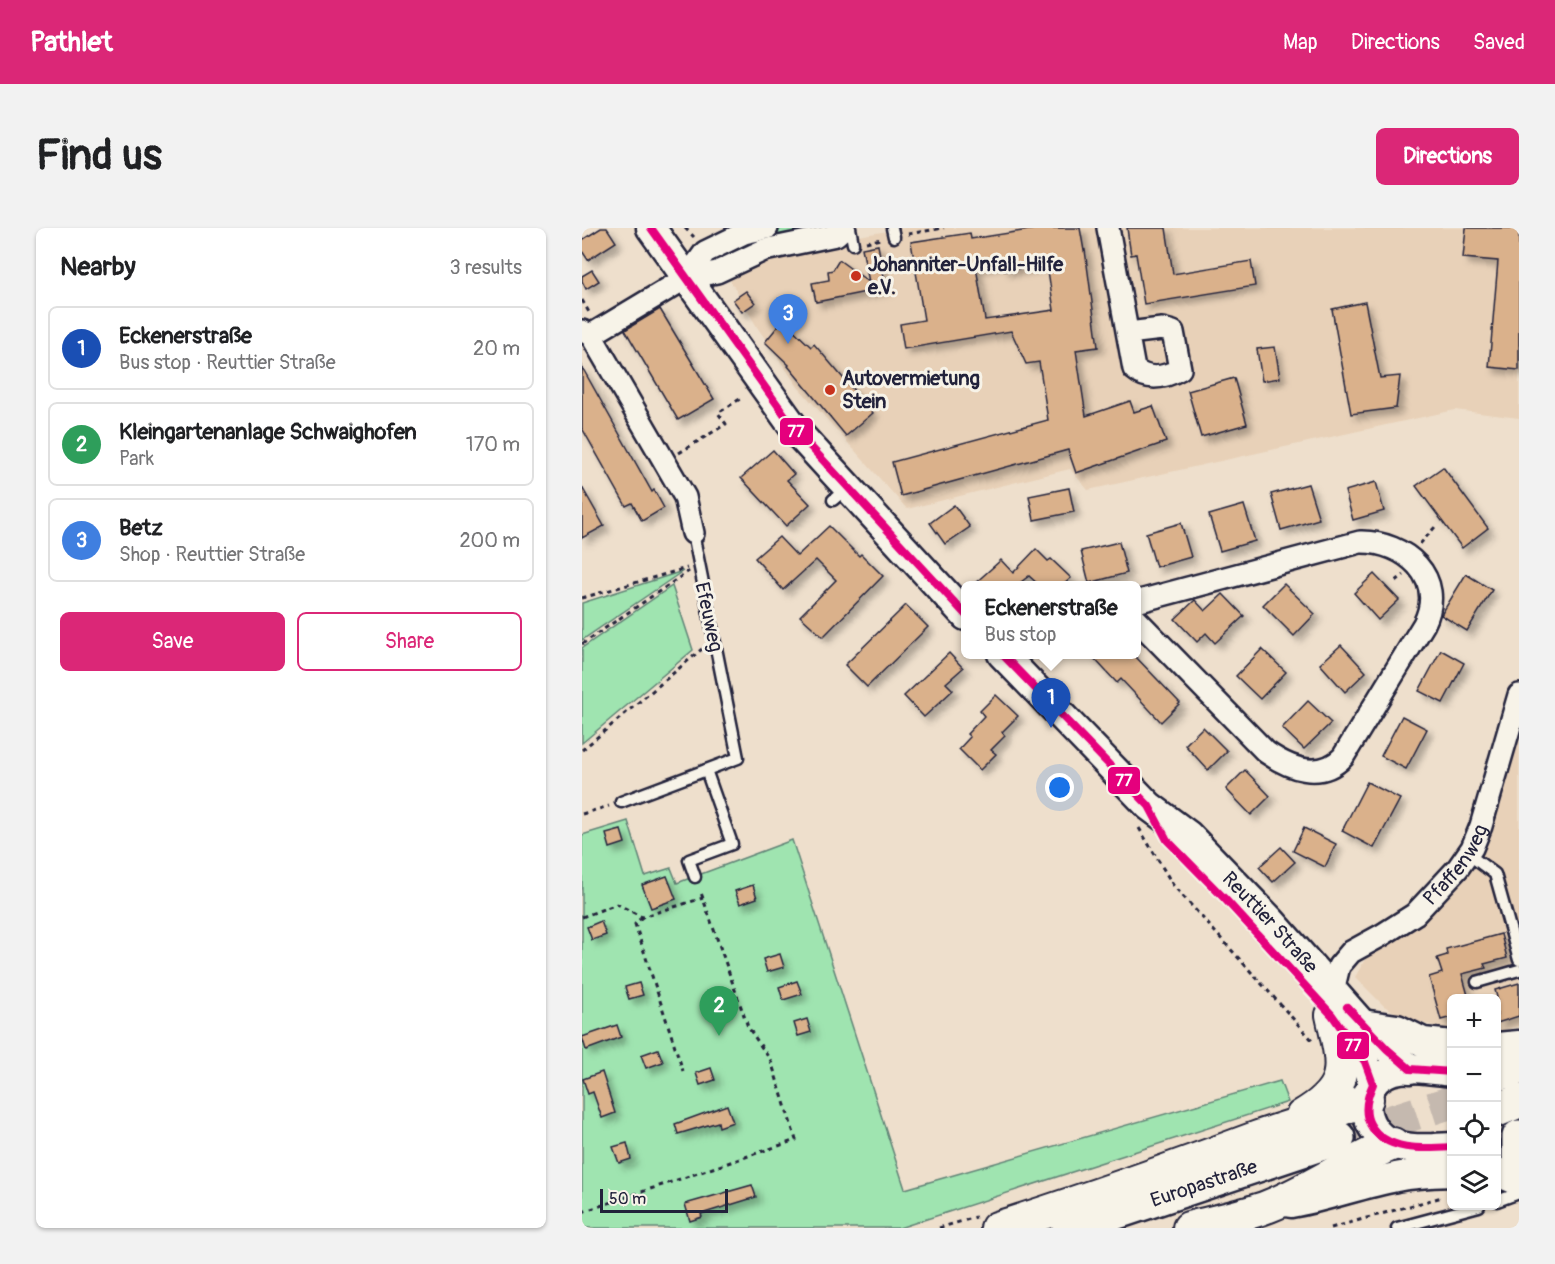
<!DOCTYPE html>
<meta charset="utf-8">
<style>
body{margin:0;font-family:Pangolin,sans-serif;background:#f2f2f2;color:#202124}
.controls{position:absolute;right:18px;bottom:18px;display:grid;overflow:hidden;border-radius:9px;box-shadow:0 2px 4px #0004}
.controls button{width:54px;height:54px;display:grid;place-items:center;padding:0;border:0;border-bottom:2px solid #e0e0e0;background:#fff;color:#202124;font:30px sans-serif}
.scale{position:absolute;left:18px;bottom:15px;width:128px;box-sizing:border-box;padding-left:6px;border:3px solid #22223b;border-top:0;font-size:16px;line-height:21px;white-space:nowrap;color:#22223b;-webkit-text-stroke:4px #f7f3e8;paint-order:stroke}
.you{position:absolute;left:478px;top:560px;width:21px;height:21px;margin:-15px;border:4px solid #fff;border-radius:50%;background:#1a73e8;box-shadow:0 0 0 9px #1a73e833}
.badge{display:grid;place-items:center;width:39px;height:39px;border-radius:50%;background:#db2777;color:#fff;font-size:20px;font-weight:700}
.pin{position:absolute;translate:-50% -50px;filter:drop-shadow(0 2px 3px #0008)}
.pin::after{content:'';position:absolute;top:32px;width:21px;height:18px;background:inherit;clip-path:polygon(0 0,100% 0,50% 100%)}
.popup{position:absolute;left:379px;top:353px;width:180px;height:78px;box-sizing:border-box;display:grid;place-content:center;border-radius:9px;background:#fff;filter:drop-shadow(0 2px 4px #0005);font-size:20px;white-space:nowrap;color:#757577}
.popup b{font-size:22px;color:#202124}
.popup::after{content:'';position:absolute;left:50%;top:100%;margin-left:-12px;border:12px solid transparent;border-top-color:#fff}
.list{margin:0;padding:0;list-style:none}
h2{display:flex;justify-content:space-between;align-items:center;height:78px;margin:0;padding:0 24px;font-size:26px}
h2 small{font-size:20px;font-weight:400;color:#757577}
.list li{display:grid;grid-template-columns:39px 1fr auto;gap:18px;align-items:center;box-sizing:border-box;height:84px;margin:0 12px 12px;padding:0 12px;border:2px solid #e0e0e0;border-radius:9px}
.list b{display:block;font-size:22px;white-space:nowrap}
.list p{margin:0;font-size:20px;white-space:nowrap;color:#757577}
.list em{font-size:20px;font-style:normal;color:#757577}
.actions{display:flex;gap:12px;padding:18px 24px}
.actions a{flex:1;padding:14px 0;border:2px solid #db2777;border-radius:9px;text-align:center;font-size:21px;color:#db2777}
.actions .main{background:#db2777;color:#fff}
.icon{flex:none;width:33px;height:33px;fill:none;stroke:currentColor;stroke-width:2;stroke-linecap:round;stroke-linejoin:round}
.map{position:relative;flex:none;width:937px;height:1000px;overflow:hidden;border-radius:9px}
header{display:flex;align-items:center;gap:36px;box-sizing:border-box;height:84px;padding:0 30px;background:#db2777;color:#fff}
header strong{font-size:28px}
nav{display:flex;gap:33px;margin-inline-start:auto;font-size:21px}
.intro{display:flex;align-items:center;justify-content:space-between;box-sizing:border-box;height:144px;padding:0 36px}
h1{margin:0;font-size:42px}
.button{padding:15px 27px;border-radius:9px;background:#db2777;color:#fff;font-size:21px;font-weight:700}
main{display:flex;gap:36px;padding:0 36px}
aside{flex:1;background:#fff;border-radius:9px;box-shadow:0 2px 4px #0004}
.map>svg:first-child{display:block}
.built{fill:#e8d1b8}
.green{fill:#9fe4b0;stroke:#608376;stroke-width:1.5}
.building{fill:#dab18b;stroke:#22223b;stroke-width:1.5;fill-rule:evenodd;filter:url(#shadow)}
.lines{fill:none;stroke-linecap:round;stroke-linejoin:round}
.trunk-tunnel{stroke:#c5b9af;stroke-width:33;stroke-dasharray:33 16;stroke-linecap:butt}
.service-casing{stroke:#22223b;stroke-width:15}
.minor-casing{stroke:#22223b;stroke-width:26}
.secondary-casing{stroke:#22223b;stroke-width:33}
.primary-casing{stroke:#22223b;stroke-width:36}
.trunk-casing{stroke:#22223b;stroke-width:38}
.path{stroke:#22223b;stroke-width:3;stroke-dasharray:4.5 4.5;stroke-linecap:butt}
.service{stroke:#f7f3e8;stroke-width:10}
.minor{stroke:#f7f3e8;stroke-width:21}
.secondary{stroke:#f7f3e8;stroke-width:28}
.primary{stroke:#f7f3e8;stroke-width:32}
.trunk{stroke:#f7f3e8;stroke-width:33}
.bus-1-casing{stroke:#f7f3e8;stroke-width:12}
.bus-1{stroke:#e5007d;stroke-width:8}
.poi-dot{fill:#c8321e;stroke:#f7f3e8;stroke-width:2}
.labels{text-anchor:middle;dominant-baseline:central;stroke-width:6;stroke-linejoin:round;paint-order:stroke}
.poi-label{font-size:20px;font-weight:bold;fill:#22223b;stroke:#f7f3e8;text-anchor:start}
.street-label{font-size:20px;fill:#22223b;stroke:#f7f3e8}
.line-badge{stroke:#f7f3e8;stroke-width:2}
.badge-label{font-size:16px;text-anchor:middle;font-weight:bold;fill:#fff}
</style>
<header>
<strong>Pathlet</strong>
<nav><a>Map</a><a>Directions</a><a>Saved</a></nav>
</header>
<div class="intro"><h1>Find us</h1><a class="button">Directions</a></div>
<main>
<aside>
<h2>Nearby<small>3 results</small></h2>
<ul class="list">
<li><span class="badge" style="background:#1a4fb4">1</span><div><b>Eckenerstraße</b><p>Bus stop · Reuttier Straße</p></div><em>20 m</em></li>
<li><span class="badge" style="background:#2e9e5b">2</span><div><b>Kleingartenanlage Schwaighofen</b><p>Park</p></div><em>170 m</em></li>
<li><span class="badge" style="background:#3f7fe0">3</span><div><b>Betz</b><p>Shop · Reuttier Straße</p></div><em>200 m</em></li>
</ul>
<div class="actions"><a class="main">Save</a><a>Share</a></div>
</aside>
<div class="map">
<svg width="937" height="1000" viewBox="0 0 937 1000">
<defs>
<filter id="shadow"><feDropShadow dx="5.5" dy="5.5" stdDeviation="3" flood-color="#0004"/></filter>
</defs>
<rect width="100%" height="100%" fill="#eedfcc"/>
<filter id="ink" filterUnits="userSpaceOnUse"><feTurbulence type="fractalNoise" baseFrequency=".0167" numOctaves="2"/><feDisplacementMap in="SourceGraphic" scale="12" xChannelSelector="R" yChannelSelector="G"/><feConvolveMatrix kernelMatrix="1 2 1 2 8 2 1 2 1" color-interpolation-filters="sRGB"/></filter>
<g filter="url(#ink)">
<g class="built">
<polygon points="323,0 937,0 937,190 873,182 506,262 488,241 325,281 216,159 175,99 145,47 195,22"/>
<polygon points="937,493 937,798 915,804 915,770 870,770 869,802 827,792 802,778 773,749 784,730 840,696 881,654 902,623 915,581 922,546"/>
</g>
<g class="green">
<polygon points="202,0 253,0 136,40 128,25 163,9"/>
<polygon points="101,343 0,412 0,375"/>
<polygon points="90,358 111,422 0,515 0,420"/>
<polygon points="46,593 63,648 89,640 95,655 210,612 323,961 698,853 706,874 317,1000 0,1000 0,607"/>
</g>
<g class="building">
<polygon points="19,0 25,0 34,14 6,32 0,23 0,12"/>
<path d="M460,0h38l4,23 1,-1 13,97 -22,3 10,66 44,-15 4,11 19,-6 13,36 -90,31 -8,-23 -167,46 -9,-34 156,-42 -9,-58 -13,2 -15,-33 -107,18 -4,-25 24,-4 -13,-78 59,-9 1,6zM422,34l1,9 42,-7 7,46 -69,10 -9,-53z"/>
<polygon points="545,0 584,0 591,46 669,33 673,58 562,76 554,26 549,27"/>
<polygon points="884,0 937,0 937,142 907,139 916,33 881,30"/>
<polygon points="296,17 304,60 234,74 230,55 247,52 246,43 251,42 257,32 287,54 280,20"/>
<polygon points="10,42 17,53 4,61 0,53 0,48"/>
<polygon points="164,63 173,75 160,84 151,72"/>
<polygon points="783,74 798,150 818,148 814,180 769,186 750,81"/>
<polygon points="78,81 132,171 96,192 43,102"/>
<polygon points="201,92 229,119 232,116 291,185 264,208 206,138 207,137 183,114"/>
<polygon points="693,119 698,150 680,153 675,121"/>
<polygon points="0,139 70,264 72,262 82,280 60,293 50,275 44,278 0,200"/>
<polygon points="652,150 665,196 619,209 606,163"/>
<polygon points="191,222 212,246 205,252 228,276 204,298 159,250"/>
<polygon points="861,239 906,300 880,320 834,258"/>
<polygon points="794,254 802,283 771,292 763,263"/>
<polygon points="726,256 737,291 699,302 689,266"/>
<polygon points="0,259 22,298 0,310"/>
<polygon points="487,260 492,284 452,292 447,268"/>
<polygon points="372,277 388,299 363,316 348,295"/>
<polygon points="662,277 673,313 638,323 627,287"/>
<polygon points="599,295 609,329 574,339 564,305"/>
<polygon points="247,298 277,328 279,326 301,348 241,409 218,388 254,352 234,332 201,362 173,330 197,309 215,328"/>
<polygon points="537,314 545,345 507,355 499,323"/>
<polygon points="454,321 466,333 469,331 489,350 481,357 457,357 447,348 439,354 442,357 391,357 419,332 431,345"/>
<polygon points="792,346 817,372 796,392 772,365"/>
<polygon points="884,346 910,362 885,403 859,387"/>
<polygon points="702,356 733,386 712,408 681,377"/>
<polygon points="641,366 662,388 633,415 624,405 615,414 593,391 613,372 623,383"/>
<polygon points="324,377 346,399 285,459 263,437"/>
<polygon points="759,417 784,444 763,464 738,436"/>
<polygon points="680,421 704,444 678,471 654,448"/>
<polygon points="859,422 882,435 861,475 837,463"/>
<polygon points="367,425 381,440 364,455 371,462 342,489 322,468"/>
<polygon points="508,426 551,426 598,475 579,494 539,451 535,455"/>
<polygon points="414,467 436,488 420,504 423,508 409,522 414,526 398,542 377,521 388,509 385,506 402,488 398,483"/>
<polygon points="726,473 749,495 722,521 700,500"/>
<polygon points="820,488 845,501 824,541 799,528"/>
<polygon points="621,499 645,523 626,542 603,517"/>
<polygon points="663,542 688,568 669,587 644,561"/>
<polygon points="785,554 818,571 792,620 760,603"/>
<polygon points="722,600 754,616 743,639 711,623"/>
<polygon points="39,602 43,615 28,620 24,606"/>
<polygon points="699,619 713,634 691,654 677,639"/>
<polygon points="85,648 94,671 69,680 60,657"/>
<polygon points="171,657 175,670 158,676 153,663"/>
<polygon points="19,693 24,707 10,712 5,699"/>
<polygon points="919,706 925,730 902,736 904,740 880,746 887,771 870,771 870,789 859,792 847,749 860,745 855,730 865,727 864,721"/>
<polygon points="198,726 202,739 185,744 181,731"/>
<polygon points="215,753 220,766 201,772 197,759"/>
<polygon points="57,755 61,767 47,771 43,759"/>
<polygon points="937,755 937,788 915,795 915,769 913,762"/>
<polygon points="225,791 229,804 216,808 212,795"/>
<polygon points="35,797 39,809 4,822 0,809"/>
<polygon points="76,821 81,834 64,840 59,827"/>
<polygon points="129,840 133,852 118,857 114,845"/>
<polygon points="20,844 33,885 20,890 11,864 6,866 1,851"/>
<polygon points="145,877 151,894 137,899 136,894 96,906 93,896"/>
<polygon points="45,915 49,931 37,935 31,919"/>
<polygon points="170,957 174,969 119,986 120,989 108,993 103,976"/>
</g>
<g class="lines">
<polyline class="trunk-tunnel" points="756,910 870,874"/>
<defs>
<g id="service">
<polyline points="268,0 271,16"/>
<polyline points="310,0 312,9"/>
<polyline points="251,272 265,260"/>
<polyline points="39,574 156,530 111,305"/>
<polyline points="886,626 913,646 937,732"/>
<polyline points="113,649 107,632 150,616 124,542"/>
<polyline points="895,754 937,742"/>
<polyline points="915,973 937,965"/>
<polyline points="815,1000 897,978"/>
</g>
<g id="minor">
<path d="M526,0l26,141c14,12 30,9 46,0l-7,-37 -11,-3 -34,4"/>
<polyline points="104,50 135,44 182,22 254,7 262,0"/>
<polyline points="0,103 9,107 104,50 123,24 162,5 185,0"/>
<polyline points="9,107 103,269 111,305"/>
<path d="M554,374l224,-60c45,-1 87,36 64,82l-81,133c-23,24 -54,11 -77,-5l-130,-133"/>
<path id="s1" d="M751,763l6,-25 12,-14 31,-17 33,-21 43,-46 14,-20 9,-22 38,-131"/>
</g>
<g id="secondary">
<polyline points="69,0 215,204 384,388"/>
<path id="s2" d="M420,426l147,152 39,29 83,86 91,103 48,45"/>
<polyline points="751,789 783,834 791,856"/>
<polyline points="780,796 815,801 841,814 870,817"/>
<polyline points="915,819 937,817"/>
<path d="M870,844c-19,-2 -43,-7 -61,-1 -35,13 -31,58 0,72 18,8 42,5 61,4"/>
<polyline points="915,944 937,953"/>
<path d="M709,975c35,-6 69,-19 105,-26 18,-4 37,-4 56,-5"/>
</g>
<g id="primary">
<path d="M720,888c50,-29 41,-51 30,-101"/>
<path d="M415,1000c88,-28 175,-59 261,-91 37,-13 73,-22 109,-38"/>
<path d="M607,1000c26,-7 55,-12 80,-22 43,-17 81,-45 124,-62"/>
</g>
<g id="trunk">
<polyline points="915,846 937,840"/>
<polyline points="915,882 937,873"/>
<polyline points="937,909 937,929"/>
<path id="s3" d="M487,1000l269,-90"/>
</g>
</defs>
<use href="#service" class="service-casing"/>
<use href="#minor" class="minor-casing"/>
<use href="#secondary" class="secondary-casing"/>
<use href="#primary" class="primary-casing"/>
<use href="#trunk" class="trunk-casing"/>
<g class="path">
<polyline points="103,0 112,9"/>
<polyline points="326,6 362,0"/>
<polyline points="284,14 299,11"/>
<polyline points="0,72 8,86"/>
<polyline points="97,225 144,196 136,185 161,169"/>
<polyline points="838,316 853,299"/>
<polyline points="814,353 822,347"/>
<polyline points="0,370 105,340"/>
<polyline points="0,416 107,343"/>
<polyline points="0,522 120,421"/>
<polyline points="0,586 27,578"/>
<polyline points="557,600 591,657 731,813"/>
<polyline points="0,689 35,676 60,689 121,670"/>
<polyline points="60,689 53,696 101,843"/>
<polyline points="0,984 214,912 189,833 166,799 118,662"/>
<polyline points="357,1000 394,989"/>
<polyline points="749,1000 860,969"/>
</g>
<use href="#service" class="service"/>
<use href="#minor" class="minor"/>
<use href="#secondary" class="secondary"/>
<use href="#primary" class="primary"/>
<use href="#trunk" class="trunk"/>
<defs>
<g id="bus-1">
<polyline points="69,0 215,204 384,387"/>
<path d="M420,426l147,152 18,34 57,58 108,117 33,47 8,22c-6,13 -10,27 -3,40 15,28 54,25 82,23"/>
<polyline points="765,779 805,821 828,841 870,844"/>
</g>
</defs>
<use href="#bus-1" class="bus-1-casing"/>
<use href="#bus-1" class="bus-1"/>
</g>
</g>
<g class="poi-dot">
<circle cx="274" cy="48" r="6"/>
<circle cx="248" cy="162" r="6"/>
</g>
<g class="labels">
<g class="poi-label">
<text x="286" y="36">Johanniter-Unfall-Hilfe<tspan x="286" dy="23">e.V.</tspan></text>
<text x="260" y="150">Autovermietung<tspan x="260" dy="23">Stein</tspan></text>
</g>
<g class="street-label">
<text transform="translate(127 389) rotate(78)">Efeuweg</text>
<text stroke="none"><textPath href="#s1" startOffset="183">Pfaffenweg</textPath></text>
<text stroke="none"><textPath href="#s2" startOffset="380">Reuttier Straße</textPath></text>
<text stroke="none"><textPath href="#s3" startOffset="142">Europastraße</textPath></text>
</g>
</g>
<g class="line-badge">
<rect x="197" y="189" width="35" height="29" rx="6" fill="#e5007d"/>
<rect x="525" y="538" width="34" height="29" rx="6" fill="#e5007d"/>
<rect x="754" y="803" width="34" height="29" rx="6" fill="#e5007d"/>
</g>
<g class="badge-label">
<text x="214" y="209">77</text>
<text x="542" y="558">77</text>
<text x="771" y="823">77</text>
</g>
</svg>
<div class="controls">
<button>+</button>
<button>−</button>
<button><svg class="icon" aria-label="locate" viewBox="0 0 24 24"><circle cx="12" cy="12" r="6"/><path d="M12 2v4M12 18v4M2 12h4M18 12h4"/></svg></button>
<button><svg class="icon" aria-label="layers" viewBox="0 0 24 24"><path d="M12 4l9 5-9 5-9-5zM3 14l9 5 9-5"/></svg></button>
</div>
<div class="scale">50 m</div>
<div class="you"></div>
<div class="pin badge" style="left:469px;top:500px;background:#1a4fb4">1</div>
<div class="popup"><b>Eckenerstraße</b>Bus stop</div>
<div class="pin badge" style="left:137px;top:808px;background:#2e9e5b">2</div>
<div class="pin badge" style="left:206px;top:116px;background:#3f7fe0">3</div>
</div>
</main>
